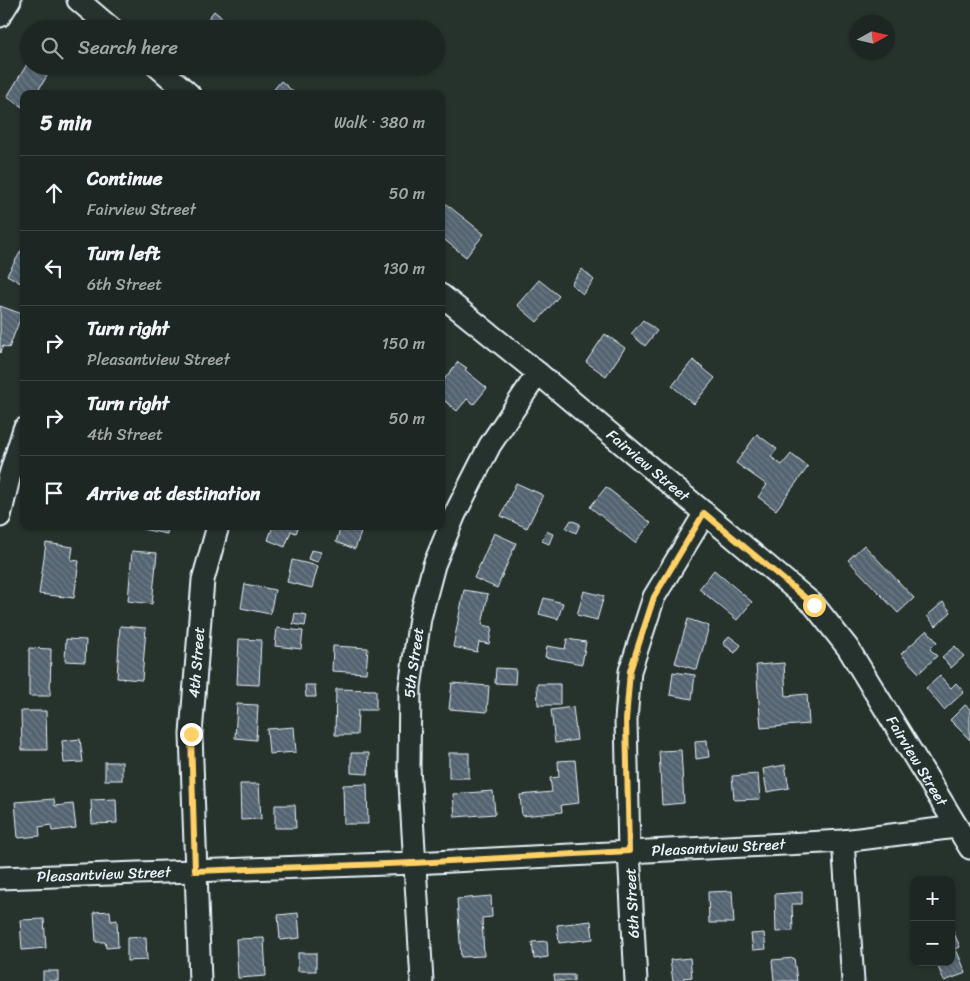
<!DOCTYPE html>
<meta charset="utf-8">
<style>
body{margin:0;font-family:Sriracha,sans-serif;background:#29322f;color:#f1f3f6}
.controls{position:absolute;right:15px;bottom:15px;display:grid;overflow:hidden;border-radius:10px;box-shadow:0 1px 4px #0004}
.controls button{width:45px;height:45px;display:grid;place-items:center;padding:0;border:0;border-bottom:1px solid #3a4340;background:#1c2622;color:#f1f3f6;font:25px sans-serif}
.compass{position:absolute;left:850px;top:15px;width:45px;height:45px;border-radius:50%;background:#1c2622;box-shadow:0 1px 4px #0004;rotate:82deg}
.stop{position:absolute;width:15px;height:15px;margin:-11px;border:4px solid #ffd166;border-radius:50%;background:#fff}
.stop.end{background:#ffd166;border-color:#fff;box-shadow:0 1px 5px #0008}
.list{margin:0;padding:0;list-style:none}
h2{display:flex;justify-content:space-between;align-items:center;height:65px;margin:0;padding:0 20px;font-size:21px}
h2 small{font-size:16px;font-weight:400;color:#a0a5a5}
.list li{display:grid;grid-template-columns:32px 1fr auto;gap:15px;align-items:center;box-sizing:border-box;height:75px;padding:0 20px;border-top:1px solid #3a4340}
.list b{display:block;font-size:19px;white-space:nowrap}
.list p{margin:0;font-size:16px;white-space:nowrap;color:#a0a5a5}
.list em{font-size:16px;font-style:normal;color:#a0a5a5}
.icon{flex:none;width:28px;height:28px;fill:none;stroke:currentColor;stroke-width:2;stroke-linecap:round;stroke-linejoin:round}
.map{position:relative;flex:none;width:970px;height:981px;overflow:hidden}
.search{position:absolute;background:#1c2622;box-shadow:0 1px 4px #0004;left:20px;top:20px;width:425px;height:55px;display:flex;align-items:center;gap:12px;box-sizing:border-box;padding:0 18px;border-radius:28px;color:#a0a5a5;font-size:19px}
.panel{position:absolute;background:#1c2622;box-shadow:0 1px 4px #0004;left:20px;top:90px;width:425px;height:440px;border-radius:10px}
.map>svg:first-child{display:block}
.building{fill:url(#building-back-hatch);stroke:#e8f1f8}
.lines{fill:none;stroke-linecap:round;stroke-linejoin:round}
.minor-casing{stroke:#e8f1f8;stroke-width:25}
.minor{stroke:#26332d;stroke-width:21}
.route{stroke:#ffd166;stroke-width:6}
.labels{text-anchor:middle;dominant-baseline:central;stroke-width:5;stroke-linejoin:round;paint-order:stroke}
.street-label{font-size:15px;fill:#e8f1f8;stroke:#26332d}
</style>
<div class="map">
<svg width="970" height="981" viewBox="0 0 970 981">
<defs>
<pattern id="building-back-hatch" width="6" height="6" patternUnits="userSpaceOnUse" patternTransform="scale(1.25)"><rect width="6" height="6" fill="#546471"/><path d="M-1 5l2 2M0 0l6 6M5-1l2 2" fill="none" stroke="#6d7b86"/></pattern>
</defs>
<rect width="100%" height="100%" fill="#26332d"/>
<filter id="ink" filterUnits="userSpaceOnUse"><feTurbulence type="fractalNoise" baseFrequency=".02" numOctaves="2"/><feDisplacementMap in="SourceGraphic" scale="10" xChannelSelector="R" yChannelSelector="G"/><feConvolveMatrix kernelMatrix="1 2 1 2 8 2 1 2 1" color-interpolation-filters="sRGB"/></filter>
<g filter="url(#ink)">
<g class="building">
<polygon points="214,11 236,29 200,29"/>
<polygon points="29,61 29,66 53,66 36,94 24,94 24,108 7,97"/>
<polygon points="281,81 296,94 270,94"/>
<polygon points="441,200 484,234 466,257 441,237"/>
<polygon points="24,246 24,285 7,275"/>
<polygon points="582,269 594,280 583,294 571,284"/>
<polygon points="539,280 559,296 537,322 517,305"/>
<polygon points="0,306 22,314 9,348 3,346 0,353"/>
<polygon points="643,320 657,331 645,346 631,334"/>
<polygon points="605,334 625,348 606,376 586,362"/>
<polygon points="693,360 715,378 694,404 672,386"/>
<polygon points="458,362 467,368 465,370 487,388 474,404 467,399 457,411 441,398 441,383"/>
<polygon points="757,434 777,449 771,457 782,465 791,454 808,467 776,510 758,497 767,485 736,463"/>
<polygon points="516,483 543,495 527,528 501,516"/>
<polygon points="606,487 651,523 635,543 590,507"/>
<polygon points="571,520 580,524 576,533 566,528"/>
<polygon points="143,526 168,526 167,534 142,529"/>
<polygon points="273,526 299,526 296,533 291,531 285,547 268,540"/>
<polygon points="341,526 363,527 355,549 336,542"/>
<polygon points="546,531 553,534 549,544 542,541"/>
<polygon points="494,533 516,543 497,588 474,578"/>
<polygon points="46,543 73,547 71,560 79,561 74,598 39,594"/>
<polygon points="864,545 914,598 898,613 848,560"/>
<polygon points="311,550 321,552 318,562 308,559"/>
<polygon points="132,551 157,553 152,604 128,601"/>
<polygon points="292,560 318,566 312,588 287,582"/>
<polygon points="714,570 752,602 737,620 699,589"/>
<polygon points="245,584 275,590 270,614 241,608"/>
<polygon points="464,590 488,594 482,625 492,627 489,644 479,642 477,652 453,647"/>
<polygon points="584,591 604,596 597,620 577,615"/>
<polygon points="544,598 563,603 558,619 539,614"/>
<polygon points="943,602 951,612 936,626 927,616"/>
<polygon points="295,613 307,615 305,626 293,624"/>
<polygon points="688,619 709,626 697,670 675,663"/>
<polygon points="120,626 146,628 142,680 117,678"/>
<polygon points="277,628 303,631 301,649 275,646"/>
<polygon points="927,630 937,642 930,649 937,656 919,673 901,654"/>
<polygon points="729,636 741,645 735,653 723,644"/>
<polygon points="66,639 86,640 85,662 65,661"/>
<polygon points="239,639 261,640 259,685 237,684"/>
<polygon points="567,639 586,642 582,664 545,657 547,646 565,649"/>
<polygon points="333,646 368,648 366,673 332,671"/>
<polygon points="955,646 964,656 951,668 942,657"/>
<polygon points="29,648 51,649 50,696 29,696"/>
<polygon points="784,663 786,696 807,694 809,724 761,728 756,665"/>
<polygon points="496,668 516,669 515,684 495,683"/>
<polygon points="673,672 695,675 692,699 670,695"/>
<polygon points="940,676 951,688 956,683 964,692 944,710 926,688"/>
<polygon points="452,683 489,686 487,712 449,709"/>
<polygon points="537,684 560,684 560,705 538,705"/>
<polygon points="305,685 315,685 316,697 306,697"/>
<polygon points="336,689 376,690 376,710 358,710 357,735 335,735"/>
<polygon points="237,704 258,705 256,740 235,738"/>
<polygon points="965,705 970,709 970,740 950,720"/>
<polygon points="573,707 577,740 555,743 551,710"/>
<polygon points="21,711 46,711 47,750 22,750"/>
<polygon points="294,727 296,752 269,754 267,729"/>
<polygon points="80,739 83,762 64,763 62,741"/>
<polygon points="707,740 709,757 696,759 695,741"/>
<polygon points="681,750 684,803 662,805 659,751"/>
<polygon points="351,753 369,753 368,774 351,773"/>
<rect x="449" y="753" width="20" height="25"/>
<polygon points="575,760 579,803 561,805 562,812 522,816 520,795 552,792 550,778 559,777 558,761"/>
<rect x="105" y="762" width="17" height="18"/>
<polygon points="785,765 789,788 767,792 763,769"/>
<polygon points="758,774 760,799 734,800 732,776"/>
<polygon points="240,784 259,784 261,819 241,820"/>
<polygon points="367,784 368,824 344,824 343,785"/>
<polygon points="493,791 495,814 455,817 453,794"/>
<polygon points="54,799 55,806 73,804 76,828 52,831 51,825 39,827 40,836 18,838 15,802"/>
<polygon points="116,799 117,823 92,824 91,800"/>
<polygon points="275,805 295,805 296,828 275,828"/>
<polygon points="732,891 734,923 709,923 708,892"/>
<polygon points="802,892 802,904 792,904 793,931 776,932 775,894"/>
<polygon points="491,896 492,917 482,918 484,956 461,957 457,899"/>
<polygon points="110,911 111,921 117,920 118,947 106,948 105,942 96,942 94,912"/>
<polygon points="298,913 300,938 280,940 278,915"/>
<polygon points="44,919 46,948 22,950 20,920"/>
<polygon points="591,921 593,939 559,943 557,925"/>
<polygon points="951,926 960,947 956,949 966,973 944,981 936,962 951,962"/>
<polygon points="764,933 766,949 753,950 751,934"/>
<polygon points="146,937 147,960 127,961 127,938"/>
<polygon points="264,938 266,976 238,978 236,939"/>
<polygon points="547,941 548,957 534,959 532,942"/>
<rect x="298" y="953" width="18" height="18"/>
<polygon points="690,958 692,977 683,978 684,981 673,981 670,960"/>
<polygon points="794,958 797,981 774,981 772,960"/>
<rect x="43" y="971" width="15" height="10"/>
<polygon points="554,975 574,975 574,981 555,981"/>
</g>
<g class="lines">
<defs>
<g id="minor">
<polyline points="78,0 112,29"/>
<polyline points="0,16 10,0"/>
<polyline points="157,66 189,94"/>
<path id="s1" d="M441,295l97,78 276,232 34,43 122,200"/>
<polyline points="0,516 9,478 24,429"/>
<polyline points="843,841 853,981"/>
<path id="s2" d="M0,878l414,-15 429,-22 113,-14"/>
<path id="s3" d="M200,981l-9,-247 12,-154 15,-54"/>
<path id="s4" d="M422,981l-13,-214 1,-80 10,-69 14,-53 21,-51 35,-69 48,-72"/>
<polyline points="636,981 629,851 626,720 630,671 654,597 705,513"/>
</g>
</defs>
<use href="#minor" class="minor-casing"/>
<use href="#minor" class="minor"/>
</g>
</g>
<g class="lines" filter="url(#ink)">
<polyline class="route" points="191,734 195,871 414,863 629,851 626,720 630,671 654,597 704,513 814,605"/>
</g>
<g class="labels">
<g class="street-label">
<text stroke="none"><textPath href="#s1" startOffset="268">Fairview Street</textPath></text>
<text stroke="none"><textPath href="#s4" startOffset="319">5th Street</textPath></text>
<text stroke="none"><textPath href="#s3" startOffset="319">4th Street</textPath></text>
<text stroke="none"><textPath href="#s1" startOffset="672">Fairview Street</textPath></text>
<text stroke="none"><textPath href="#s2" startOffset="719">Pleasantview Street</textPath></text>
<text stroke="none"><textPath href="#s2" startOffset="104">Pleasantview Street</textPath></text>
<text transform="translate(632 903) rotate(-93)">6th Street</text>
</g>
</g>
</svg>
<div class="controls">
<button>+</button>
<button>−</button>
</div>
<svg class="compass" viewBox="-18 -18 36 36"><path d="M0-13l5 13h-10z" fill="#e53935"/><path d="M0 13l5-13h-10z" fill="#a0a5a5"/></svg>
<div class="stop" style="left:814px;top:605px"></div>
<div class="stop end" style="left:191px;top:734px"></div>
<div class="search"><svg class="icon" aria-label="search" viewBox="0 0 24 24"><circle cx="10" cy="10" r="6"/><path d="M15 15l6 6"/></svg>Search here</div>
<section class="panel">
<h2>5 min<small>Walk · 380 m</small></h2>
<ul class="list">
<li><svg class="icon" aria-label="ahead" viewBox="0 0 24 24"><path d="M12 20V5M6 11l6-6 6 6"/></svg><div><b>Continue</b><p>Fairview Street</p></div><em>50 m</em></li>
<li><svg class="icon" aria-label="left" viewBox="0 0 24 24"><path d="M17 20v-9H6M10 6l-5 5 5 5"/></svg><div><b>Turn left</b><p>6th Street</p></div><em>130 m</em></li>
<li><svg class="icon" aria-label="right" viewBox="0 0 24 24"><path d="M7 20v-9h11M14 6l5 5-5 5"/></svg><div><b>Turn right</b><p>Pleasantview Street</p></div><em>150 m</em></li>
<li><svg class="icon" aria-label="right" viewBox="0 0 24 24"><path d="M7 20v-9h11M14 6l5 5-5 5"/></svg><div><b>Turn right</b><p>4th Street</p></div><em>50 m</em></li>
<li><svg class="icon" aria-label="arrive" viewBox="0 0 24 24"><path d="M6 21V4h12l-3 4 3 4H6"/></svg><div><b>Arrive at destination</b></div></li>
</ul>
</section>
</div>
